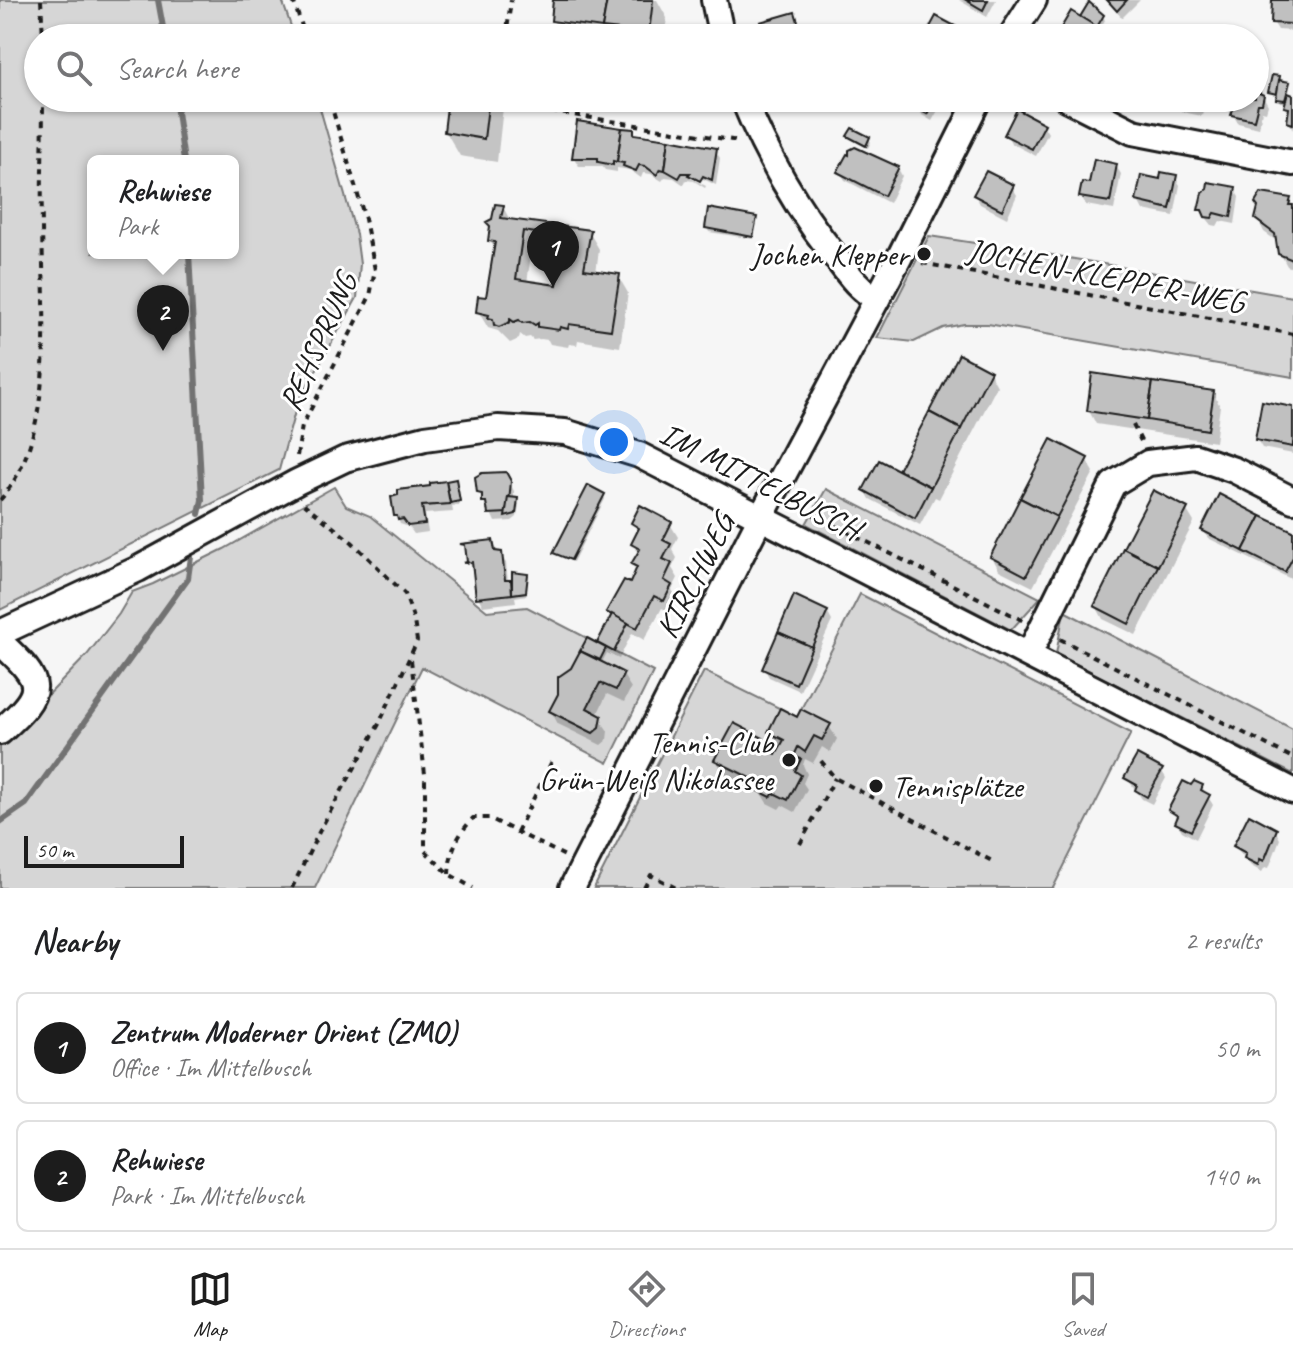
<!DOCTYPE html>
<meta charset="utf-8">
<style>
body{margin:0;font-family:Caveat,sans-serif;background:#f2f2f2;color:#202124}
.scale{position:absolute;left:24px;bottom:20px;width:160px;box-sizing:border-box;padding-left:8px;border:4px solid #1c1c1c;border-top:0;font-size:22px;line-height:28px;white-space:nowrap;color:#1c1c1c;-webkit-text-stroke:6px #fff;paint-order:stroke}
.you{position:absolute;left:614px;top:442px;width:28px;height:28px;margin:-20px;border:6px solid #fff;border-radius:50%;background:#1a73e8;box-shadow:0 0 0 12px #1a73e833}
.badge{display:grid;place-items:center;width:52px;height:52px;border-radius:50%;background:#1c1c1c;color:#fff;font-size:26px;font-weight:700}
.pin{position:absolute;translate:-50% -66px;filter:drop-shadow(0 2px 4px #0008)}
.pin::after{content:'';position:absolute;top:42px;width:28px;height:24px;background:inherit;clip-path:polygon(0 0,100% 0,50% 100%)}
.popup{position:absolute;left:87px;top:155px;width:152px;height:104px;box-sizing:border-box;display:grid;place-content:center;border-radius:12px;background:#fff;filter:drop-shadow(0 2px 6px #0005);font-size:26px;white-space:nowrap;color:#757577}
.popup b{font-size:30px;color:#202124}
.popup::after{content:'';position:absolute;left:50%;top:100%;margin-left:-16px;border:16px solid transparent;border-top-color:#fff}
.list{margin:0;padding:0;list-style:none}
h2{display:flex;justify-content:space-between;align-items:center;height:104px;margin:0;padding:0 32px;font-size:34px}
h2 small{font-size:26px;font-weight:400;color:#757577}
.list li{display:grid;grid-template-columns:52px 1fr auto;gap:24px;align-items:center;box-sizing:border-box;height:112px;margin:0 16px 16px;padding:0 16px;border:2px solid #e0e0e0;border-radius:12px}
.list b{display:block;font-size:30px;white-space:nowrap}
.list p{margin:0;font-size:26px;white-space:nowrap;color:#757577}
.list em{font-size:26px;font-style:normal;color:#757577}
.icon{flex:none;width:44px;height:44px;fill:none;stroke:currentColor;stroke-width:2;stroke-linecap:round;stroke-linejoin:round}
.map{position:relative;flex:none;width:1293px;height:888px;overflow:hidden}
.search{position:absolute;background:#fff;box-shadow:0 2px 6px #0004;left:24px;right:24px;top:24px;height:88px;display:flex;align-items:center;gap:20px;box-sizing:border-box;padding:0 28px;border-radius:44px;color:#757577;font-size:30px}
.sheet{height:360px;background:#fff}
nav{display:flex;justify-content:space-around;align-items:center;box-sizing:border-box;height:112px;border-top:2px solid #e0e0e0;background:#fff;font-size:22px;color:#757577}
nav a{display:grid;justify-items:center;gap:4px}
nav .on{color:#1c1c1c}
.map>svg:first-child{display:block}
.green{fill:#d6d6d6;stroke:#797979;stroke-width:2;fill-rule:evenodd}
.shadow{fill:#0003;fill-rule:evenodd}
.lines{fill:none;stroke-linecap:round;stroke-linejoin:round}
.stream{stroke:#727272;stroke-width:6}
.building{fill:#c0c0c0;stroke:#1c1c1c;stroke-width:2;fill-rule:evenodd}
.minor-casing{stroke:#1c1c1c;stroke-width:30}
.path{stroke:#1c1c1c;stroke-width:4;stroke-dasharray:6 6;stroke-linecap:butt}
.minor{stroke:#fff;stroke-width:24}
.poi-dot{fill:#1c1c1c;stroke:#fff;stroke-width:3}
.labels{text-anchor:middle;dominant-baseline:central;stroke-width:6;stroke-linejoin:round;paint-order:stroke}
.poi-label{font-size:32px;fill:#1c1c1c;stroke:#fff;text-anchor:end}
.street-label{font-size:32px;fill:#1c1c1c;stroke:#fff}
</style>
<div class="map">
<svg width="1293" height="888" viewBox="0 0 1293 888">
<rect width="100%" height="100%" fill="#f6f6f6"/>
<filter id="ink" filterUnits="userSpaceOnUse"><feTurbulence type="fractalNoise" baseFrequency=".0125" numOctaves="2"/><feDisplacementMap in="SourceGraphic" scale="16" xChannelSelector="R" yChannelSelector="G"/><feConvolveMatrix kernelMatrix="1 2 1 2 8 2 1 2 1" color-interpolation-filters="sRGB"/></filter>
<g filter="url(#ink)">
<g class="green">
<path d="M0,0h282l13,38h-257v60h279l39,136 4,30 -3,34 -60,106 -18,66 -279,140zM93,161h140v92h-140z"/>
<polygon points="929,236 1046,254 1293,297 1293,377 988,324 964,324 943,328 914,342 877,338"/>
<polygon points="334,487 346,506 370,516 487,611 527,607 653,672 608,763 422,667 315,888 0,888 0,745 87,655 119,614 132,592 153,584 224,549"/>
<polygon points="826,489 1040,598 1011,630 806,524"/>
<polygon points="860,594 1131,733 1053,888 594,888 704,671 797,717"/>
<polygon points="1064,611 1293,729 1293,774 1056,654"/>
</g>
<g class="shadow">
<polygon points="555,0 657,0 667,18 664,38 563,38 553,21"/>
<polygon points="959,0 996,0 987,17"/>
<polygon points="1107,0 1140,0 1122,18"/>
<polygon points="1274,0 1293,0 1293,31 1278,30 1273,22"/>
<polygon points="1103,17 1105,20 1098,32 1100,38 1062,38 1086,23"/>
<polygon points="1279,78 1288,84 1290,88 1288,96 1293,97 1293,130 1289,122 1290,114 1286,103 1280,102 1278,97 1270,92"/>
<polygon points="1255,87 1259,88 1268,105 1266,112 1262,111 1259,128 1238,123 1228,107 1230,98 1255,98"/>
<polygon points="450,98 504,98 497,162 460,156 446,132"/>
<polygon points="906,98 945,98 932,121 922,115 918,104"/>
<polygon points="1177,98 1206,98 1202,116 1182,112 1177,104"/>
<polygon points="1043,125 1048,133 1036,156 1011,143 1007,135"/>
<polygon points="633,131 636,136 715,150 720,158 716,185 690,173 690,178 706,186 705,188 694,181 686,180 684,185 674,178 665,177 662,181 651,174 643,173 641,178 630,170 617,168 617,172 605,170 602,166 579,166 574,158"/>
<polygon points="850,136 869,139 871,142 868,148"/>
<polygon points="1116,166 1121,174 1114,210 1086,205 1081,196"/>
<polygon points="898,168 902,176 889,203 845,180 840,172"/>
<polygon points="1175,177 1180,185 1174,216 1143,210 1138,201"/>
<polygon points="1012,187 1017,195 1007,218 980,204 975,195"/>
<polygon points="1234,189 1239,197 1235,224 1220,221 1217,226 1212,225 1200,210"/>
<polygon points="1289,200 1293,206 1293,268 1287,266 1280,253 1278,242 1264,232 1257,218"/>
<path d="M503,207l8,15 78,10 10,17 -3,24 22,3 10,17 -8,54 -42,-7 -1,5 -8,-1 -1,3 -18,-3 -2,-4 -7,-1 -8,1 -3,-3 -5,1 -5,-4 -1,5 -9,4 -12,-12 -10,-3 -10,-17 10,-12 8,-49 -6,-9 3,-20zM532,247l33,5 -6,36 -32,-5z"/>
<polygon points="755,218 757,222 754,239 709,232 707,228"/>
<polygon points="990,373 997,386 939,499 935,497 920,525 870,499 865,490 899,473"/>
<polygon points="1213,393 1220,406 1215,442 1096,424 1089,411"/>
<polygon points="1293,409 1293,454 1262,448 1257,440"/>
<polygon points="1086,459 1094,472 1033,587 999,570 992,557"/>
<polygon points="505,474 514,491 514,500 519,504 517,517 512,521 495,522 486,502 479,493"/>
<polygon points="455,481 460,505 452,506 453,512 425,514 428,532 414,534 409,527 400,524 396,515 431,488 432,484"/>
<polygon points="603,495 605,499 573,562 558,554"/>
<polygon points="1186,509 1194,522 1136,635 1103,619 1096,606"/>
<polygon points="633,523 670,524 678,537 672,549 677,558 672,568 678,578 672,590 678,599 671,613 662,608 644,640 632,633 619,659 607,653 601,664 623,675 631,688 624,702 607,694 597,715 608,731 607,740 601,745 558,724 551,711 588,640 598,646 612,618 609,612 631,586 638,571 634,564 639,554 633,544 639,533"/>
<polygon points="1203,530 1293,534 1293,580 1208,538"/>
<polygon points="492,542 506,563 508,582 514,589 526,576 527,595 515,597 516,602 483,606 478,597 474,571 469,562"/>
<polygon points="827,612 832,621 800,691 769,677 764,668"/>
<polygon points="797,719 829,726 837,739 830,752 822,747 813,763 805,759 803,765 807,774 803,783 807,789 795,812 782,805 779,809 767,803 759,790 724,773 716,760 761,740 768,752 777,757 782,747 778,745 770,732"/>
<polygon points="1161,770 1166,778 1152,804 1142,799 1127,778"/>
<polygon points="1202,787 1213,805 1196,839 1182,831 1177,823 1178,820 1170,810 1192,788"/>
<polygon points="1275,830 1280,839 1269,868 1265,867 1262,872 1251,866 1235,846"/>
</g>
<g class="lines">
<g class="stream">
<polyline points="158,0 165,38"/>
<polyline points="175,98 184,161"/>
<polyline points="189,253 202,500 199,514"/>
<polyline points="0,822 26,804 188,578 191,557"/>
</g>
</g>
<g class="building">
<polygon points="553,0 607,0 602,28 551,21"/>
<polygon points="607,0 653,0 649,33 602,28"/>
<polygon points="966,0 988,0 983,10"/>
<polygon points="1107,0 1127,0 1117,11"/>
<polygon points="1272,0 1293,0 1293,24 1271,23"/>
<polygon points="1089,2 1104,15 1097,27 1080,17"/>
<polygon points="1071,11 1097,27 1090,38 1060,38 1062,34 1059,31"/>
<polygon points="795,12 803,38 763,38 760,22"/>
<polygon points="936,16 970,34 968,38 924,38"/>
<polygon points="457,25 495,27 494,38 456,38"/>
<polygon points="1272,75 1280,76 1277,94 1268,92"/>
<polygon points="1279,80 1290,82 1285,100 1276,99"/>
<polygon points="1255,85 1260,86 1259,93 1264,95 1262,104 1258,104 1254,120 1231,115 1233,109 1226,108 1228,98 1255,98"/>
<polygon points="1288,93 1293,95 1293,124 1287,122 1289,108 1284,107"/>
<polygon points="448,98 489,98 484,139 444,132"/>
<polygon points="915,98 936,98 927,114 915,107 918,100"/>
<polygon points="1177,98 1200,98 1198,109 1175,104"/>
<polygon points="1017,109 1045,124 1032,149 1004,135"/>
<polygon points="577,121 622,128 617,162 613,161 613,165 598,162 598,158 572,158"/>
<polygon points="622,128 634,129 634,134 669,139 665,170 660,169 657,175 645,166 639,165 636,171 623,166 624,163 617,162"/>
<polygon points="852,128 870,137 866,146 847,136"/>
<polygon points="669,139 717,148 712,180 703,176 700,181 688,175 690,173 682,173 679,178 665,170"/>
<polygon points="855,147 899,167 884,196 837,172 847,154 849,155 849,150"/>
<polygon points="1094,159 1117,164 1110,202 1079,197 1082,182 1089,183"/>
<polygon points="986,171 1014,185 1002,210 973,195"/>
<polygon points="1161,172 1177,175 1170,209 1136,201 1141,175 1160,179"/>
<polygon points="1208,182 1236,187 1231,217 1215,213 1212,218 1205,217 1202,210 1198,210 1202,193 1207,189"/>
<polygon points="1261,193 1291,198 1289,205 1293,205 1293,260 1278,254 1275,234 1255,219 1258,207 1255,203"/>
<path d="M495,204l9,1 -3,13 90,12 -7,39 36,5 -9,56 -42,-6 -1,5 -8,-2 -1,3 -21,-3v-4l-3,2 -5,-3 -8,1 -3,-3 -5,2 -4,-3v3l-11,5 -5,-2 -1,-6 -5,-1 1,-3 -13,-3 2,-16 8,1 9,-55 -7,-1 2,-15 -4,-4 6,-3zM523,231l39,6 -1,9h3l-7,39 -41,-6z"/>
<polygon points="708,208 757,217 753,237 705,228"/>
<polygon points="959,354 991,371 961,429 929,412"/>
<polygon points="1092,373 1153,382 1147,420 1087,411"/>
<polygon points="1153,382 1214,391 1208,430 1147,420"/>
<polygon points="1262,401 1293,407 1293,447 1255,440"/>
<polygon points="929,412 961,429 931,487 898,470"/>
<polygon points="1051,439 1088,458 1057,517 1020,498"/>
<polygon points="879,460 931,487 915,518 863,490"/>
<polygon points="506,472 511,481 508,513 488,514 486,502 482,502 482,494 477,493 475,477 482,473"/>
<polygon points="456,479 460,501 450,503 446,481"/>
<polygon points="446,481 450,504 422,506 425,524 408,526 403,519 398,520 397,516 394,516 391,497 398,495 398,490 430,486 430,483"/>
<polygon points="588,485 605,494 571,560 553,553"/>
<polygon points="1153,490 1188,508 1158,566 1123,548"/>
<polygon points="1219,494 1261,516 1243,551 1201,530"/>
<polygon points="508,497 518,498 516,514 505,517"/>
<polygon points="1020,498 1057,517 1026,576 990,557"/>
<polygon points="640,505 672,522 663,540 671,544 663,559 672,563 664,580 672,585 664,601 654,596 637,628 606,612 624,580 630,583 637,567 631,564 640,549 631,544 639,528 631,523"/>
<polygon points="1261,516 1293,531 1293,557 1285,572 1243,551"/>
<polygon points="493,540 495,551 502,552 505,580 511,580 512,594 476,598 472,562 463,563 467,562 465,545 460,544"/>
<polygon points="1123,548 1158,566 1129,624 1094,606"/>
<polygon points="512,572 528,574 526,592 512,594"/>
<polygon points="794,595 828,611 812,647 778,632"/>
<polygon points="612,614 628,623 614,652 597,643"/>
<polygon points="778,632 812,647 796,684 762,669"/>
<polygon points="587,638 606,648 600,660 580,651"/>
<polygon points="580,651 624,673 616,690 600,683 587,708 602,716 600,727 593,733 549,711 558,694 558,677 571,668"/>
<polygon points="780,708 797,717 801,709 831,724 822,740 814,736 805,752 798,747 794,756 801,759 795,771 801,775 788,800 774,793 771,797 757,790 761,783 714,760 734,723 763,738 759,745 776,754 784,740 768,732"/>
<polygon points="1137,755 1163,769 1147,797 1135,790 1137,785 1124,778"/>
<polygon points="1183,781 1191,785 1194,781 1203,785 1201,790 1210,795 1191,831 1175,823 1178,816 1168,810"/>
<polygon points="1249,814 1277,829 1264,861 1260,859 1258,865 1244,858 1246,853 1233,846"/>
</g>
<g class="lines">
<defs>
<g id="minor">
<polyline points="714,0 722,38"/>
<polyline points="1010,38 1034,0"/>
<path d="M743,98c23,57 53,109 91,157 13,17 24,34 43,44"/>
<polyline points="1066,98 1133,132 1293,163"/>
<polyline points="0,633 138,569 297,482 345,459 425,438 498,428 565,432 639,455 1293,791"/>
<path d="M0,642c44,41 47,48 0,90"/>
<polyline points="1029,654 1113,484 1148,463 1196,457 1234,470 1293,500"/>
<polyline points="572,888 753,532 900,256 979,98"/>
</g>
</defs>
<use href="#minor" class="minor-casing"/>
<g class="path">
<polyline points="41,0 43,38"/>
<polyline points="293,0 306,38"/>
<polyline points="506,38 511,0"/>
<polyline points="498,98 497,103 738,141"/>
<polyline points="922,263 1293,334"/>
<polyline points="1133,425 1141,441"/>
<polyline points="297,456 302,426 370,296 375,270 365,219 329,98"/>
<path d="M0,500c57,-64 43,-192 42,-273 -1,-43 1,-86 1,-129"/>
<polyline points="792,504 1024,621"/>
<polyline points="1060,639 1293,758"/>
<polyline points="411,660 425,774 425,851 449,874 473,888"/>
<polyline points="821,761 835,778 992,861"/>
<polyline points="517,832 552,761"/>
<polyline points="800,844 835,778"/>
<path d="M449,874c1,-24 8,-38 24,-56h16l76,38"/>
<polyline points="292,888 321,828 379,724 417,641 414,621 405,594 352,542 304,504"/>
<polyline points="644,888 651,875 676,888"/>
</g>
<use href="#minor" class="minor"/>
</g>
</g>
<g class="poi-dot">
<circle cx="924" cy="254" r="8"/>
<circle cx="789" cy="760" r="8"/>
<circle cx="876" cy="786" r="8"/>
</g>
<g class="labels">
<g class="poi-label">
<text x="908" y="254">Jochen Klepper</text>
<text x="773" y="742">Tennis-Club<tspan x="773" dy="37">Grün-Weiß Nikolassee</tspan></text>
<text x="892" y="786" text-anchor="start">Tennisplätze</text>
</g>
<g class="street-label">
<text transform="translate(1106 276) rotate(11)">JOCHEN-KLEPPER-WEG</text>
<text transform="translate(318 342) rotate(-66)">REHSPRUNG</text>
<text transform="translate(760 481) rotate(27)">IM MITTELBUSCH</text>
<text transform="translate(695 576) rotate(-63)">KIRCHWEG</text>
</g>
</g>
</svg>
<div class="scale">50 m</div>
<div class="you"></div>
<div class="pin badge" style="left:553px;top:287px">1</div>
<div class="pin badge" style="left:163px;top:351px">2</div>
<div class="popup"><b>Rehwiese</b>Park</div>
<div class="search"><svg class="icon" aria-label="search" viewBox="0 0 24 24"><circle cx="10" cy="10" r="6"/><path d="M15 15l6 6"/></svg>Search here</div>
</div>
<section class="sheet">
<h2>Nearby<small>2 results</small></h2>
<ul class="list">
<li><span class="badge">1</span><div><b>Zentrum Moderner Orient (ZMO)</b><p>Office · Im Mittelbusch</p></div><em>50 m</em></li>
<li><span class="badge">2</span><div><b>Rehwiese</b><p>Park · Im Mittelbusch</p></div><em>140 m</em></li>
</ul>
</section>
<nav>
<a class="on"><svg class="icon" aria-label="map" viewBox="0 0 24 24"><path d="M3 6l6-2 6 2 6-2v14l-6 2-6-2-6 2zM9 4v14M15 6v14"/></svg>Map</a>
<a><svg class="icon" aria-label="directions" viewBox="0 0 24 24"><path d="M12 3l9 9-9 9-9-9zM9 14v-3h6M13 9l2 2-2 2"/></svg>Directions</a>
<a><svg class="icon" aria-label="saved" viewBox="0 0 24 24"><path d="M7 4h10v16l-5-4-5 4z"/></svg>Saved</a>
</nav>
